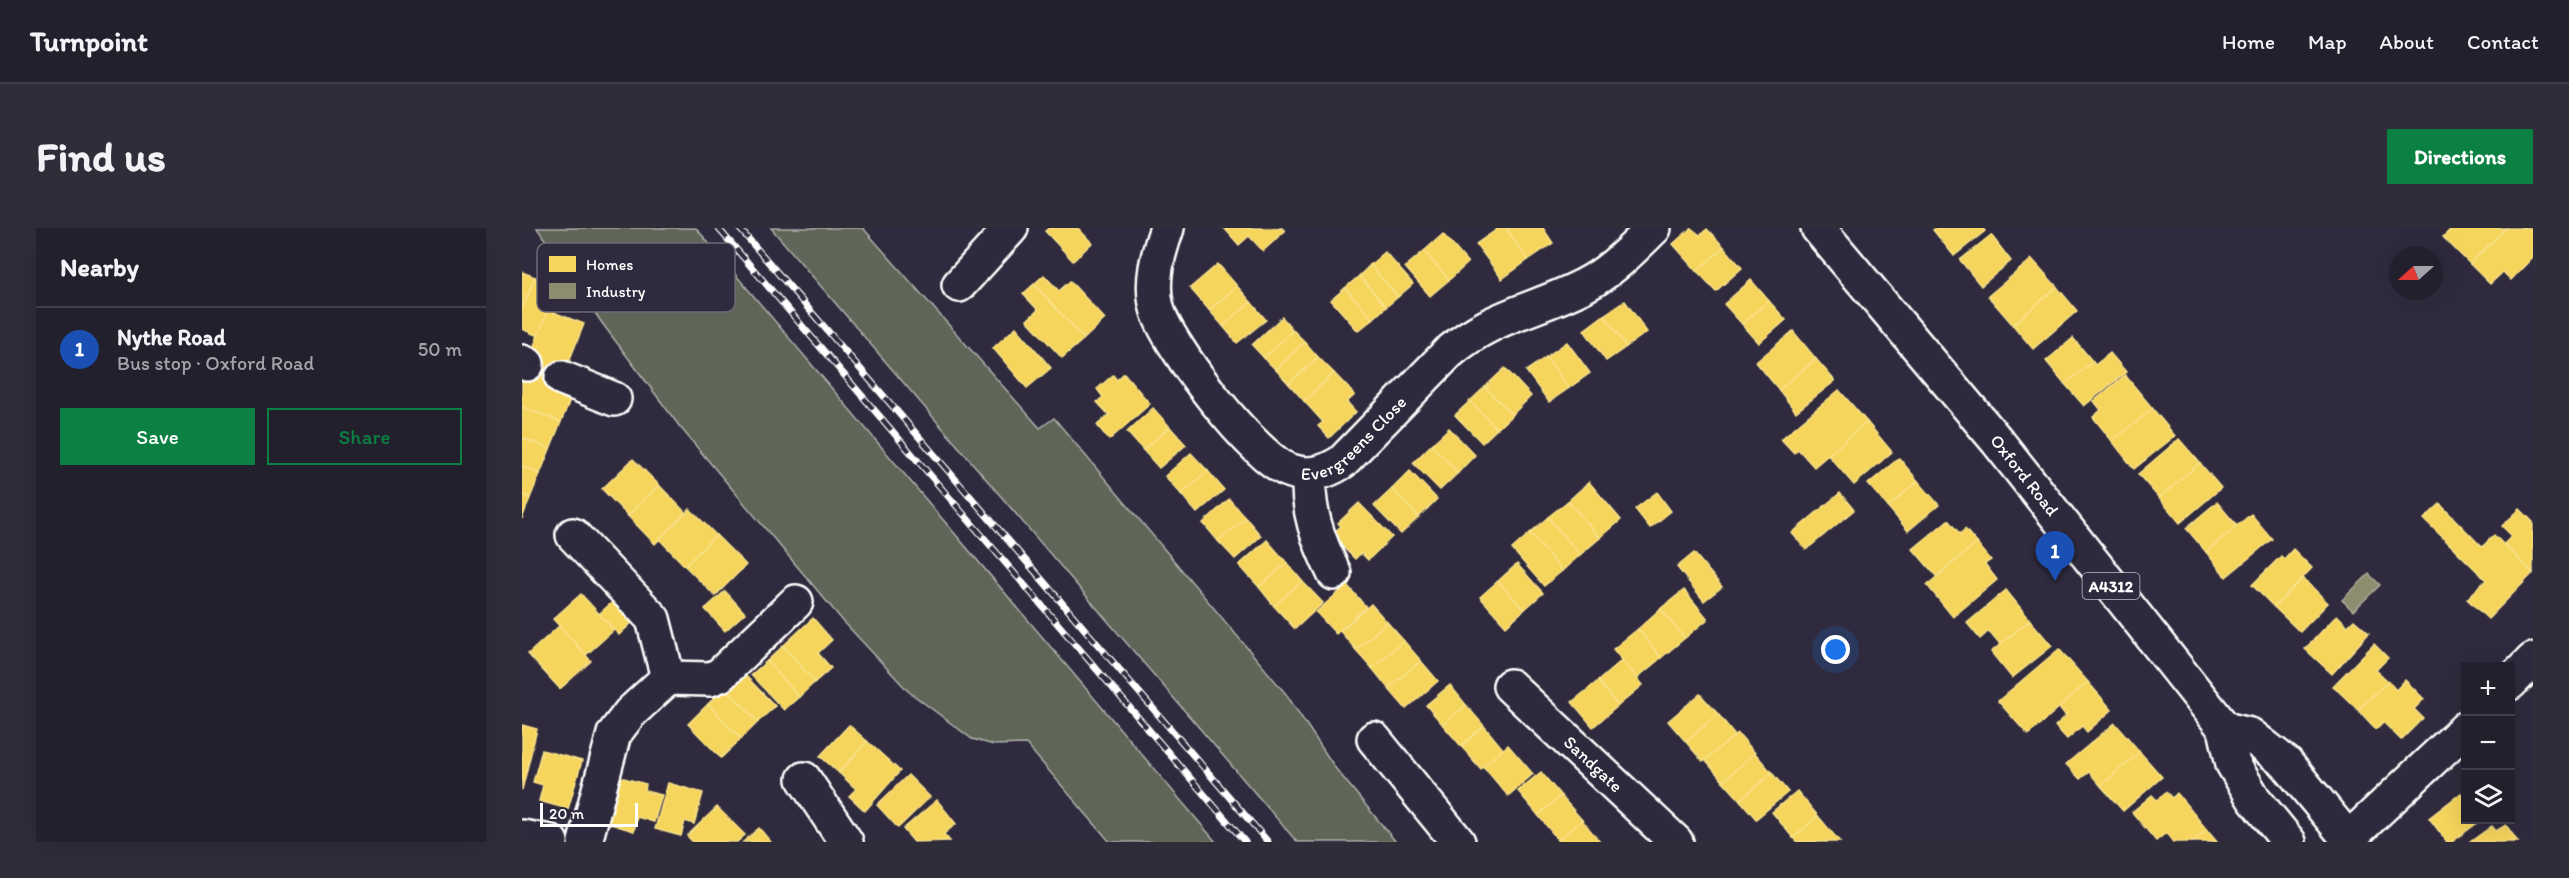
<!DOCTYPE html>
<meta charset="utf-8">
<style>
body{margin:0;font-family:Itim,sans-serif;background:#2f2d3a;color:#f1f3f6}
.controls{position:absolute;right:18px;bottom:18px;display:grid;overflow:hidden;border-radius:0px;box-shadow:0 6px 24px #0002}
.controls button{width:54px;height:54px;display:grid;place-items:center;padding:0;border:0;border-bottom:2px solid #403e4a;background:#23202e;color:#f1f3f6;font:30px sans-serif}
.compass{position:absolute;left:1867px;top:18px;width:54px;height:54px;border-radius:50%;background:#23202e;box-shadow:0 6px 24px #0002;rotate:249deg}
.scale{position:absolute;left:18px;bottom:15px;width:98px;box-sizing:border-box;padding-left:6px;border:3px solid #fff;border-top:0;font-size:16px;line-height:21px;white-space:nowrap;color:#fff;-webkit-text-stroke:4px #2f2a3d;paint-order:stroke}
.you{position:absolute;left:1314px;top:422px;width:21px;height:21px;margin:-15px;border:4px solid #fff;border-radius:50%;background:#1a73e8;box-shadow:0 0 0 9px #1a73e833}
.badge{display:grid;place-items:center;width:39px;height:39px;border-radius:50%;background:#0b8043;color:#fff;font-size:20px;font-weight:700}
.pin{position:absolute;translate:-50% -50px;filter:drop-shadow(0 2px 3px #0008)}
.pin::after{content:'';position:absolute;top:32px;width:21px;height:18px;background:inherit;clip-path:polygon(0 0,100% 0,50% 100%)}
.list{margin:0;padding:0;list-style:none}
h2{display:flex;justify-content:space-between;align-items:center;height:78px;margin:0;padding:0 24px;font-size:26px}
h2 small{font-size:20px;font-weight:400;color:#a3a3aa}
.list li{display:grid;grid-template-columns:39px 1fr auto;gap:18px;align-items:center;box-sizing:border-box;height:84px;padding:0 24px;border-top:2px solid #403e4a}
.list b{display:block;font-size:22px;white-space:nowrap}
.list p{margin:0;font-size:20px;white-space:nowrap;color:#a3a3aa}
.list em{font-size:20px;font-style:normal;color:#a3a3aa}
.actions{display:flex;gap:12px;padding:18px 24px}
.actions a{flex:1;padding:14px 0;border:2px solid #0b8043;border-radius:0px;text-align:center;font-size:21px;color:#0b8043}
.actions .main{background:#0b8043;color:#fff}
.icon{flex:none;width:33px;height:33px;fill:none;stroke:currentColor;stroke-width:2;stroke-linecap:round;stroke-linejoin:round}
.map{position:relative;flex:none;width:2011px;height:614px;overflow:hidden;border-radius:0px}
header{display:flex;align-items:center;gap:36px;box-sizing:border-box;height:84px;padding:0 30px;background:#23202e;border-bottom:2px solid #403e4a}
header strong{font-size:28px}
nav{display:flex;gap:33px;margin-inline-start:auto;font-size:21px}
.intro{display:flex;align-items:center;justify-content:space-between;box-sizing:border-box;height:144px;padding:0 36px}
h1{margin:0;font-size:42px}
.button{padding:15px 27px;border-radius:0px;background:#0b8043;color:#fff;font-size:21px;font-weight:700}
main{display:flex;gap:36px;padding:0 36px}
aside{flex:1;background:#23202e;border-radius:0px;box-shadow:0 6px 24px #0002}
.map>svg:first-child{display:block}
.green{fill:#5f6659;stroke:#afb2ac;stroke-width:1.5}
.homes{fill:#f6d55c;stroke:#f9e28d;stroke-width:1.5}
.industry{fill:#8c8c6e;stroke:#aeae9a;stroke-width:1.5}
.lines{fill:none;stroke-linecap:round;stroke-linejoin:round}
.minor-casing{stroke:#fff;stroke-width:38}
.major-casing{stroke:#fff;stroke-width:38}
.minor{stroke:#2f2a3d;stroke-width:33}
.major{stroke:#2f2a3d;stroke-width:33}
.rail-casing{stroke:#fff;stroke-width:7}
.rail{stroke:#2f2a3d;stroke-width:4.5;stroke-dasharray:14;stroke-linecap:butt}
.labels{text-anchor:middle;dominant-baseline:central;stroke-width:6;stroke-linejoin:round;paint-order:stroke}
.shield{fill:#2f2a3d;stroke:#c1bfc5;stroke-width:1.5}
.shield-label{font-size:16px;font-weight:bold;fill:#fff}
.street-label{font-size:18px;fill:#fff;stroke:#2f2a3d}
.key{fill:#2f2a3d;stroke:#6d6a77;stroke-width:1.5}
.key-label{font-size:16px;fill:#fff}
</style>
<header>
<strong>Turnpoint</strong>
<nav><a>Home</a><a>Map</a><a>About</a><a>Contact</a></nav>
</header>
<div class="intro"><h1>Find us</h1><a class="button">Directions</a></div>
<main>
<aside>
<h2>Nearby<small></small></h2>
<ul class="list">
<li><span class="badge" style="background:#1a4fb4">1</span><div><b>Nythe Road</b><p>Bus stop · Oxford Road</p></div><em>50 m</em></li>
</ul>
<div class="actions"><a class="main">Save</a><a>Share</a></div>
</aside>
<div class="map">
<svg width="2011" height="614" viewBox="0 0 2011 614">
<rect width="100%" height="100%" fill="#2f2a3d"/>
<filter id="ink" filterUnits="userSpaceOnUse"><feTurbulence type="fractalNoise" baseFrequency=".0167" numOctaves="2"/><feDisplacementMap in="SourceGraphic" scale="12" xChannelSelector="R" yChannelSelector="G"/><feConvolveMatrix kernelMatrix="1 2 1 2 8 2 1 2 1" color-interpolation-filters="sRGB"/></filter>
<g filter="url(#ink)">
<g class="green">
<polygon points="15,0 174,0 694,614 588,614 504,516 472,517 450,511 386,463 321,393 158,199 80,95"/>
<polygon points="249,0 341,0 518,200 532,190 764,466 814,541 874,614 775,614"/>
</g>
<g class="homes">
<polygon points="527,0 556,0 570,15 551,33 523,3"/>
<polygon points="702,0 760,0 763,3 741,23 727,8 717,17"/>
<polygon points="977,0 984,0 1006,32 980,51 954,16"/>
<polygon points="984,0 1021,0 1031,15 1006,32"/>
<polygon points="1169,0 1178,7 1185,1 1202,19 1175,43 1151,16"/>
<polygon points="1414,0 1461,0 1463,3 1432,28 1411,2"/>
<polygon points="1930,0 1984,0 1948,36 1921,9"/>
<polygon points="1984,0 2011,0 2011,29 1989,52 1981,44 1968,56 1948,36"/>
<polygon points="921,6 946,35 927,52 902,23"/>
<polygon points="1469,7 1489,33 1459,58 1438,32"/>
<polygon points="1202,19 1220,40 1194,63 1175,43"/>
<polygon points="902,23 927,52 908,68 883,39"/>
<polygon points="863,24 891,56 876,69 848,37"/>
<polygon points="1510,31 1535,59 1491,97 1466,68"/>
<polygon points="696,36 715,58 687,82 668,60"/>
<polygon points="848,37 876,69 864,79 837,48"/>
<polygon points="0,44 13,49 0,82"/>
<polygon points="522,47 537,63 548,53 583,91 562,111 512,56"/>
<polygon points="837,48 864,79 851,91 823,60"/>
<polygon points="13,49 36,59 16,108 0,101 0,82"/>
<polygon points="1229,52 1247,73 1220,96 1202,76"/>
<polygon points="512,56 562,111 540,130 505,92 516,82 501,66"/>
<polygon points="715,58 729,74 701,98 687,82"/>
<polygon points="1535,59 1555,83 1511,121 1491,97"/>
<polygon points="823,60 851,91 836,103 809,72"/>
<polygon points="1103,73 1125,104 1104,119 1082,87"/>
<polygon points="1247,73 1264,92 1237,115 1220,96"/>
<polygon points="729,74 744,92 715,115 701,98"/>
<polygon points="26,82 62,96 38,156 2,143"/>
<polygon points="1082,87 1104,119 1084,133 1062,102"/>
<polygon points="760,89 771,102 742,130 730,117"/>
<polygon points="494,99 529,140 505,160 471,120"/>
<polygon points="771,102 783,114 754,142 742,130"/>
<polygon points="1271,103 1294,131 1257,162 1234,134"/>
<polygon points="1551,110 1571,134 1543,156 1524,133"/>
<polygon points="783,114 796,129 767,156 754,142"/>
<polygon points="1045,114 1068,145 1047,160 1024,129"/>
<polygon points="1588,125 1604,144 1562,178 1543,156 1571,134 1573,137"/>
<polygon points="796,129 812,145 782,173 767,156"/>
<polygon points="1024,129 1047,160 1027,174 1004,143"/>
<polygon points="1294,131 1313,153 1274,184 1257,162"/>
<polygon points="983,140 1009,168 990,187 963,159"/>
<polygon points="2,143 52,162 39,194 0,179 0,148"/>
<polygon points="602,145 628,176 587,212 575,197 587,187 575,174 581,169 575,161 591,147 595,152"/>
<polygon points="812,145 833,167 825,174 834,184 807,210 796,198 801,194 782,173"/>
<polygon points="1603,147 1631,181 1590,213 1571,189 1579,182 1572,173"/>
<polygon points="963,159 990,187 975,201 948,173"/>
<polygon points="1317,162 1345,194 1292,239 1276,221 1272,225 1259,211"/>
<polygon points="948,173 975,201 960,215 933,187"/>
<polygon points="0,179 39,194 28,221 0,210"/>
<polygon points="631,180 648,199 621,222 605,204"/>
<polygon points="1631,181 1653,208 1612,241 1590,213"/>
<polygon points="1345,194 1370,224 1332,257 1306,227"/>
<polygon points="648,199 664,217 637,240 621,222"/>
<polygon points="927,200 953,227 936,245 909,217"/>
<polygon points="0,210 28,221 18,246 0,238"/>
<polygon points="1657,211 1678,235 1637,270 1616,246"/>
<polygon points="909,217 936,245 918,262 891,235"/>
<polygon points="669,225 686,243 659,266 643,248"/>
<polygon points="1377,230 1396,253 1366,279 1346,256"/>
<polygon points="111,231 137,257 106,288 80,261"/>
<polygon points="1678,235 1699,260 1658,295 1637,270"/>
<polygon points="0,238 18,246 8,270 0,266"/>
<polygon points="686,243 702,262 675,285 659,266"/>
<polygon points="888,243 915,271 897,289 870,261"/>
<polygon points="1396,253 1417,277 1386,303 1366,279"/>
<polygon points="1067,254 1099,292 1078,310 1046,273"/>
<polygon points="137,257 164,285 133,316 106,288"/>
<polygon points="870,261 897,289 879,306 852,278"/>
<polygon points="1135,264 1149,283 1128,300 1113,281"/>
<polygon points="1318,265 1332,282 1284,322 1270,305"/>
<polygon points="0,266 8,270 0,291"/>
<polygon points="707,271 724,290 696,313 681,295"/>
<polygon points="1046,273 1078,310 1058,327 1026,289"/>
<polygon points="1695,274 1715,298 1684,324 1664,300"/>
<polygon points="837,275 870,309 846,332 839,325 833,331 809,307 819,298 816,295"/>
<polygon points="1918,276 1960,319 1972,307 2011,345 1966,391 1945,371 1964,352 1902,291"/>
<polygon points="168,281 194,307 163,338 137,311"/>
<polygon points="1998,281 2011,294 2011,345 1982,316 1990,308 1980,298"/>
<polygon points="1729,286 1750,311 1704,349 1684,324"/>
<polygon points="1026,289 1058,327 1040,343 1008,305"/>
<polygon points="724,290 739,308 713,331 696,313"/>
<polygon points="1426,292 1438,306 1443,301 1455,315 1414,348 1391,321"/>
<polygon points="1008,305 1040,343 1022,358 990,321"/>
<polygon points="194,307 224,337 193,368 163,338"/>
<polygon points="745,312 765,335 737,359 717,337"/>
<polygon points="1455,315 1469,332 1463,336 1475,352 1431,389 1405,357"/>
<polygon points="1771,321 1790,340 1752,379 1730,357 1759,328 1762,331"/>
<polygon points="1172,325 1200,359 1182,373 1155,339"/>
<polygon points="765,335 780,353 752,378 737,359"/>
<polygon points="995,336 1021,365 1002,382 976,353"/>
<polygon points="1781,350 1806,375 1778,404 1752,379"/>
<polygon points="780,353 801,375 773,401 752,378"/>
<polygon points="976,353 1002,382 984,398 958,369"/>
<polygon points="825,357 844,379 814,406 794,384"/>
<polygon points="1162,362 1186,391 1163,410 1138,381"/>
<polygon points="1484,362 1508,392 1478,416 1467,403 1458,411 1445,395"/>
<polygon points="203,363 223,385 203,403 183,381"/>
<polygon points="59,366 92,402 64,427 31,391"/>
<polygon points="98,367 117,388 97,407 77,386"/>
<polygon points="849,376 865,394 834,422 818,403"/>
<polygon points="1138,381 1163,410 1139,430 1116,401"/>
<polygon points="1815,387 1826,398 1832,392 1847,405 1810,446 1783,421"/>
<polygon points="291,390 310,412 296,425 309,440 293,454 261,418"/>
<polygon points="1508,392 1530,418 1490,450 1469,424"/>
<polygon points="865,394 882,413 850,440 834,422"/>
<polygon points="37,398 69,433 38,461 6,426"/>
<polygon points="1116,401 1139,430 1115,450 1091,421"/>
<polygon points="882,413 899,433 866,460 850,440"/>
<polygon points="1852,416 1866,430 1854,442 1866,453 1836,482 1811,458"/>
<polygon points="261,418 293,454 277,469 245,433"/>
<polygon points="1537,421 1566,454 1506,507 1476,473"/>
<polygon points="1100,432 1121,457 1096,478 1076,453"/>
<polygon points="245,433 277,469 262,482 229,447"/>
<polygon points="899,433 916,453 884,481 866,460"/>
<polygon points="220,444 253,478 236,494 203,459"/>
<polygon points="1883,452 1902,471 1892,481 1901,490 1879,512 1861,494 1854,501 1836,482 1866,453 1874,462"/>
<polygon points="1076,453 1096,478 1071,499 1050,474"/>
<polygon points="1566,454 1590,482 1565,504 1560,498 1545,511 1533,498 1544,488 1537,479"/>
<polygon points="928,457 944,477 921,497 904,477"/>
<polygon points="203,459 236,494 219,511 186,476"/>
<polygon points="1178,466 1196,486 1164,514 1146,493"/>
<polygon points="186,476 219,511 199,530 166,496"/>
<polygon points="944,477 962,498 939,518 921,497"/>
<polygon points="1196,486 1213,507 1181,534 1164,514"/>
<polygon points="1593,495 1618,524 1579,558 1567,544 1558,551 1544,536"/>
<polygon points="0,497 15,501 0,562"/>
<polygon points="327,497 345,513 317,545 298,528"/>
<polygon points="962,498 981,521 959,541 939,518"/>
<polygon points="1216,505 1233,525 1201,553 1183,532"/>
<polygon points="345,513 378,543 343,583 327,568 334,561 317,545"/>
<polygon points="986,517 1011,546 986,568 961,538"/>
<polygon points="20,522 60,533 46,581 17,573 21,557 11,554"/>
<polygon points="1618,524 1640,549 1601,583 1579,558"/>
<polygon points="1233,525 1250,545 1218,572 1201,553"/>
<polygon points="1019,544 1039,568 1016,587 996,563"/>
<polygon points="1250,545 1266,564 1234,591 1218,572"/>
<polygon points="386,547 408,569 376,600 355,577"/>
<polygon points="98,549 124,556 123,563 140,567 132,594 115,589 112,603 85,595"/>
<polygon points="146,555 181,565 172,596 163,593 159,608 133,601"/>
<polygon points="1275,563 1296,588 1271,610 1250,584"/>
<polygon points="1644,564 1650,570 1655,565 1685,602 1670,614 1651,614 1644,605 1634,613 1610,584 1630,567 1635,572"/>
<polygon points="1939,565 1944,571 1944,592 1959,592 1930,614 1925,614 1907,590"/>
<polygon points="1039,568 1060,592 1036,612 1016,587"/>
<polygon points="415,572 434,596 422,606 428,613 392,614 381,601"/>
<polygon points="195,579 223,607 215,614 171,614 165,608"/>
<polygon points="1296,588 1318,614 1275,614 1271,610"/>
<polygon points="1060,592 1078,614 1038,614 1036,612"/>
<polygon points="1984,597 1996,614 1948,614 1970,598 1974,603"/>
<polygon points="237,600 249,614 221,614"/>
<polygon points="1685,602 1695,614 1670,614"/>
</g>
<polygon class="industry" points="1847,346 1858,357 1831,383 1820,372"/>
<g class="lines">
<defs>
<g id="minor">
<path id="s1" d="M645,0c-9,26 -17,53 -10,80 9,36 99,153 134,163 19,7 35,1 51,-9l106,-109c44,-38 86,-42 135,-67 28,-14 49,-37 71,-58"/>
<polyline points="437,57 489,0"/>
<polyline points="0,134 5,136"/>
<polyline points="40,150 92,171"/>
<path d="M787,246c-2,37 9,66 25,99"/>
<polyline points="51,307 131,391 146,450"/>
<polyline points="146,450 188,451 198,447 274,374"/>
<polyline points="1988,455 2011,432"/>
<path id="s2" d="M988,458l166,156"/>
<polyline points="852,511 936,614"/>
<polyline points="282,551 324,614"/>
<polyline points="0,609 29,614"/>
<polyline points="1827,610 1944,500"/>
<polyline points="63,614 92,506 108,485 146,450"/>
</g>
<g id="major">
<path id="s3" d="M1296,0l180,214 227,287 8,35 21,35 35,43"/>
<polyline points="1703,501 1728,507 1764,535 1829,614"/>
</g>
</defs>
<use href="#minor" class="minor-casing"/>
<use href="#major" class="major-casing"/>
<use href="#minor" class="minor"/>
<use href="#major" class="major"/>
<defs>
<g id="rail">
<polyline points="196,0 723,614"/>
<polyline points="217,0 746,614"/>
</g>
</defs>
<use href="#rail" class="rail-casing"/>
<use href="#rail" class="rail"/>
</g>
</g>
<g class="labels">
<rect class="shield" x="1560.5" y="345" width="57" height="26" rx="4.5"/>
<g class="shield-label">
<text x="1589" y="358">A4312</text>
</g>
<g class="street-label">
<text stroke="none"><textPath href="#s1" startOffset="372">Evergreens Close</textPath></text>
<text stroke="none"><textPath href="#s3" startOffset="322">Oxford Road</textPath></text>
<text stroke="none"><textPath href="#s2" startOffset="114">Sandgate</textPath></text>
</g>
</g>
<rect x="15" y="15" width="198" height="69" rx="9" class="key"/>
<rect x="27" y="28" width="27" height="16" fill="#f6d55c"/>
<rect x="27" y="55" width="27" height="16" fill="#8c8c6e"/>
<g class="key-label">
<text x="64" y="42">Homes</text>
<text x="64" y="69">Industry</text>
</g>
</svg>
<div class="controls">
<button>+</button>
<button>−</button>
<button><svg class="icon" aria-label="layers" viewBox="0 0 24 24"><path d="M12 4l9 5-9 5-9-5zM3 14l9 5 9-5"/></svg></button>
</div>
<svg class="compass" viewBox="-18 -18 36 36"><path d="M0-13l5 13h-10z" fill="#e53935"/><path d="M0 13l5-13h-10z" fill="#a3a3aa"/></svg>
<div class="scale">20 m</div>
<div class="you"></div>
<div class="pin badge" style="left:1533px;top:353px;background:#1a4fb4">1</div>
</div>
</main>
